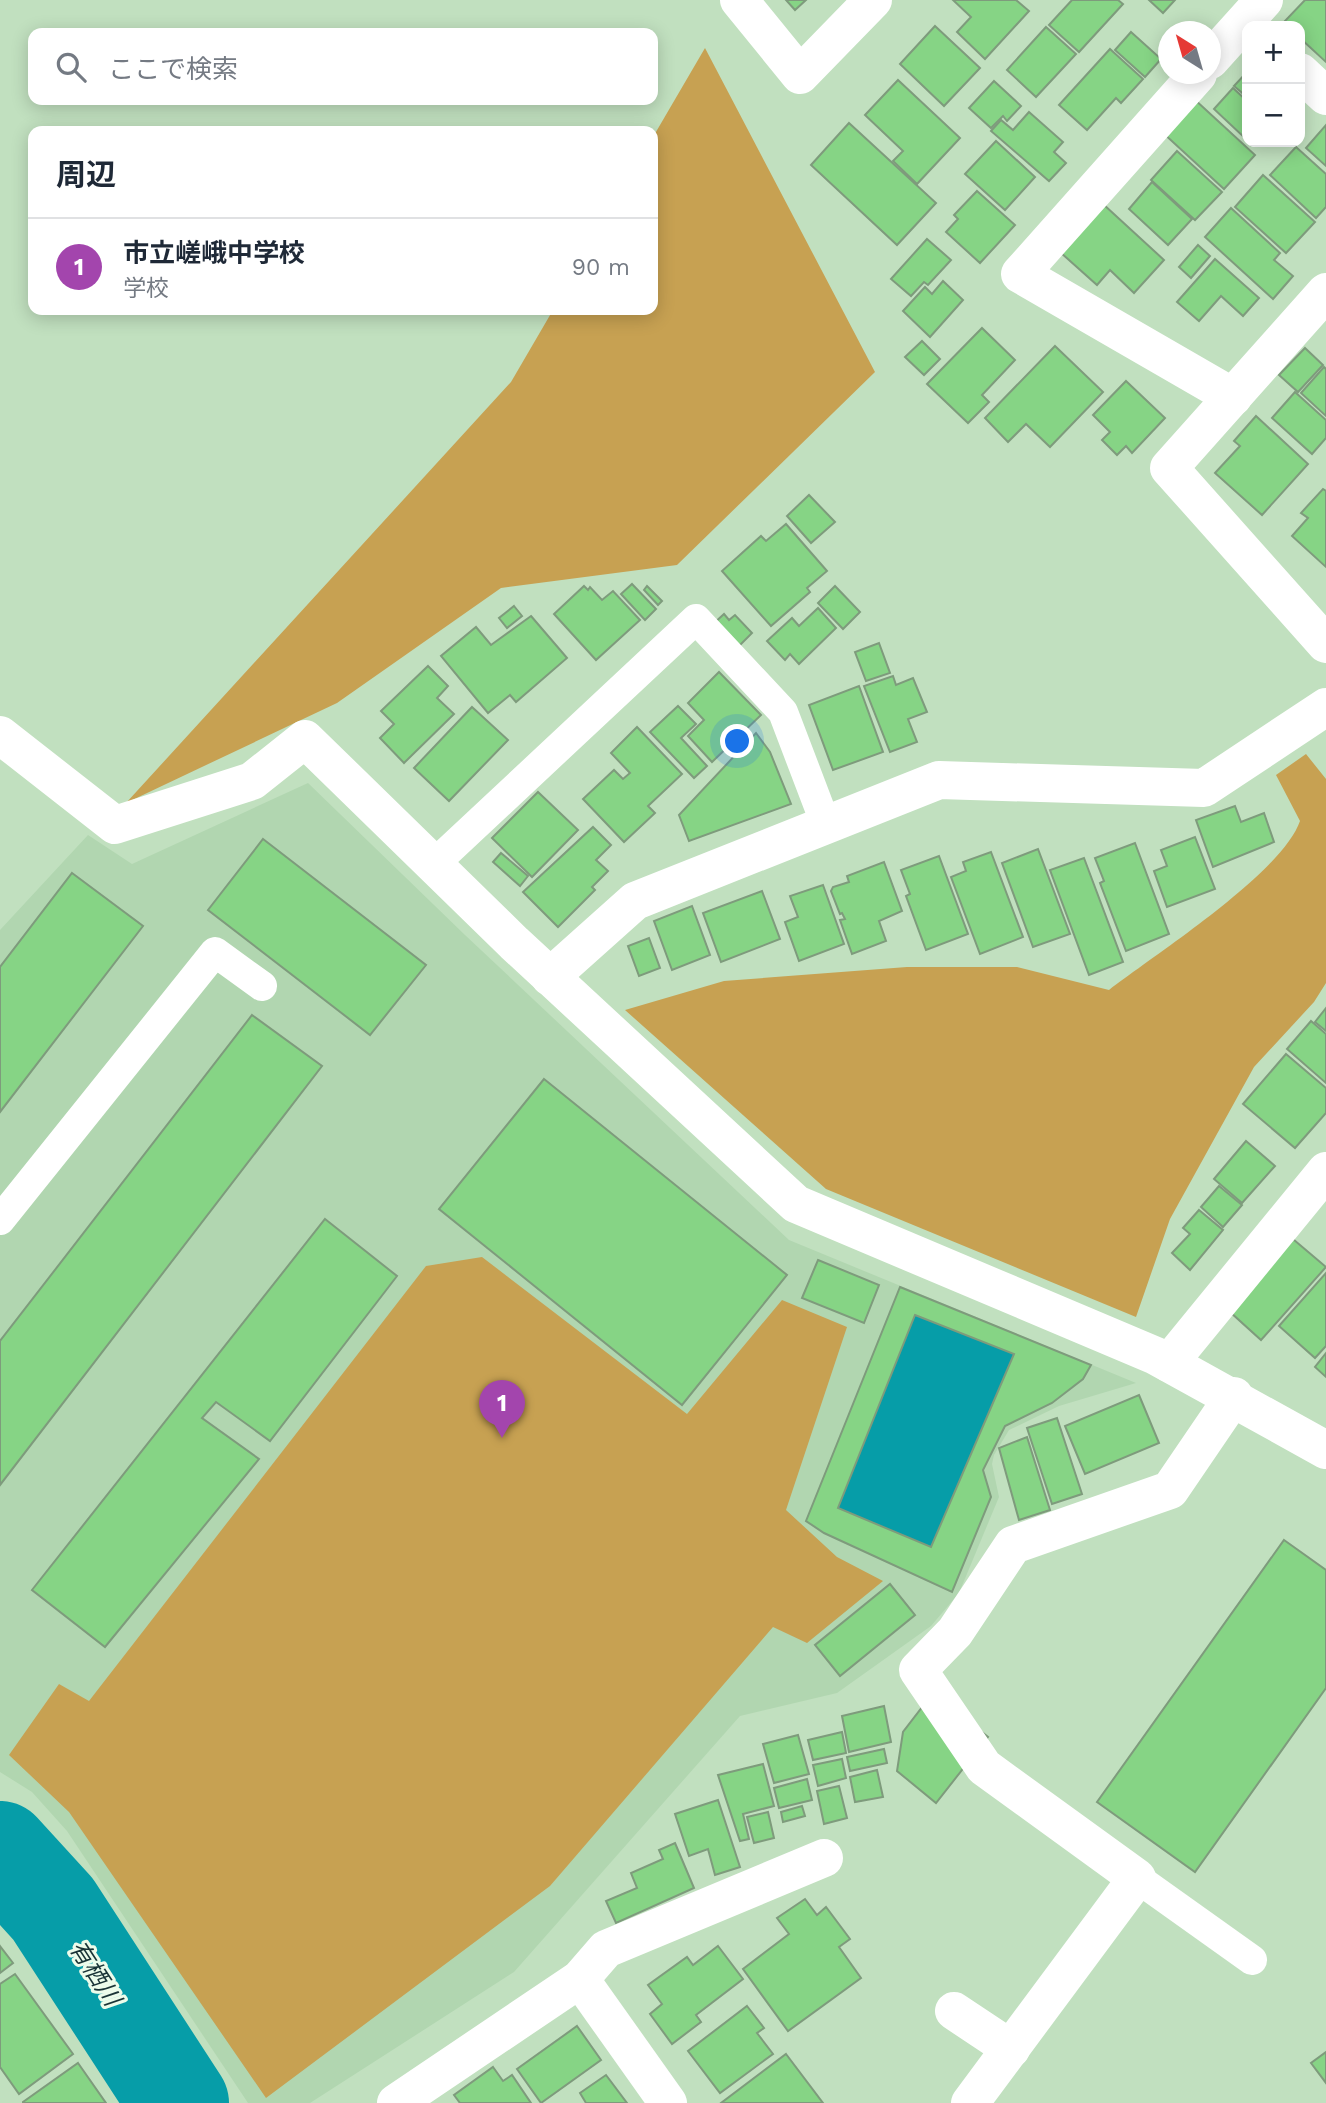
<!DOCTYPE html>
<html lang="ja">
<meta charset="utf-8">
<style>
body{margin:0;font-family:"Work Sans","Noto Sans JP",sans-serif;background:#f6f6f7;color:#1f2937}
.controls{position:absolute;right:21px;top:21px;display:grid;overflow:hidden;border-radius:14px;box-shadow:0 4px 18px #0003}
.controls button{width:63px;height:63px;display:grid;place-items:center;padding:0;border:0;border-bottom:2px solid #e0e1e3;background:#fff;color:#1f2937;font:35px sans-serif}
.compass{position:absolute;left:1158px;top:21px;width:63px;height:63px;border-radius:50%;background:#fff;box-shadow:0 4px 18px #0003;rotate:323deg}
.you{position:absolute;left:738px;top:742px;width:24px;height:24px;margin:-18px;border:5px solid #fff;border-radius:50%;background:#1a73e8;box-shadow:0 0 0 10px #1a73e833}
.badge{display:grid;place-items:center;width:46px;height:46px;border-radius:50%;background:#a345ad;color:#fff;font-size:23px;font-weight:700}
.pin{position:absolute;translate:-50% -58px;filter:drop-shadow(0 2px 4px #0008)}
.pin::after{content:'';position:absolute;top:37px;width:24px;height:21px;background:inherit;clip-path:polygon(0 0,100% 0,50% 100%)}
.list{margin:0;padding:0;list-style:none}
h2{display:flex;justify-content:space-between;align-items:center;height:91px;margin:0;padding:0 28px;font-size:30px}
h2 small{font-size:23px;font-weight:400;color:#747a83}
.list li{display:grid;grid-template-columns:46px 1fr auto;gap:21px;align-items:center;box-sizing:border-box;height:98px;padding:0 28px;border-top:2px solid #e0e1e3}
.list b{display:block;font-size:26px;white-space:nowrap}
.list p{margin:0;font-size:23px;white-space:nowrap;color:#747a83}
.list em{font-size:23px;font-style:normal;color:#747a83}
.icon{flex:none;width:38px;height:38px;fill:none;stroke:currentColor;stroke-width:2;stroke-linecap:round;stroke-linejoin:round}
.map{position:relative;flex:none;width:1326px;height:2103px;overflow:hidden}
.search{position:absolute;background:#fff;box-shadow:0 4px 18px #0003;left:28px;top:28px;width:630px;height:77px;display:flex;align-items:center;gap:18px;box-sizing:border-box;padding:0 24px;border-radius:14px;color:#747a83;font-size:26px}
.panel{position:absolute;background:#fff;box-shadow:0 4px 18px #0003;left:28px;top:126px;width:630px;height:189px;border-radius:14px}
.map>svg:first-child{display:block}
.built{fill:#b1d6b0}
.green{fill:#c7a152}
.water{fill:#069da8}
.lines{fill:none;stroke-linecap:round;stroke-linejoin:round}
.river{stroke:#069da8;stroke-width:100}
.building{fill:#86d485;stroke:#7e9b7c;stroke-width:2;fill-rule:evenodd}
.service{stroke:#fff;stroke-width:30}
.minor{stroke:#fff;stroke-width:38}
.labels{text-anchor:middle;dominant-baseline:central;stroke-width:6;stroke-linejoin:round;paint-order:stroke}
.water-label{font-size:24px;font-style:italic;fill:#183336;stroke:#ecfceb}
</style>
<div class="map">
<svg width="1326" height="2103" viewBox="0 0 1326 2103">
<rect width="100%" height="100%" fill="#c1e0bf"/>
<polygon class="built" points="308,783 465,935 789,1240 1136,1383 1059,1406 1009,1430 994,1455 992,1464 999,1497 959,1593 931,1626 837,1693 740,1716 514,1972 310,2103 248,2103 67,1831 32,1792 0,1772 0,930 88,835 132,864"/>
<g class="green">
<polygon points="705,48 875,372 677,565 501,588 337,703 126,803 511,382 553,310 653,310 653,137"/>
<path d="M1306,754l20,25v204l-12,19 -60,65 -84,152 -34,98 -310,-128 -201,-179 99,-29 183,-14h110l92,23c47,-36 173,-117 191,-169l-24,-46z"/>
<polygon points="482,1257 687,1414 782,1300 847,1327 786,1510 837,1557 883,1581 807,1643 773,1627 550,1886 266,2098 69,1812 9,1755 59,1684 89,1701 426,1266"/>
</g>
<polygon class="water" points="915,1315 1014,1354 931,1547 838,1508"/>
<g class="lines">
<polyline class="river" points="0,1851 53,1909 179,2103"/>
</g>
<g class="building">
<polygon points="786,0 806,0 795,10"/>
<polygon points="953,0 1016,0 1029,11 985,59 957,32 971,17"/>
<polygon points="1072,0 1118,0 1123,4 1079,52 1049,25"/>
<polygon points="1149,0 1175,0 1163,13"/>
<polygon points="1305,0 1326,0 1326,62 1300,38 1300,26 1283,23"/>
<polygon points="935,26 980,68 944,106 900,64"/>
<polygon points="1046,27 1076,54 1036,97 1007,70"/>
<polygon points="1131,32 1161,59 1145,77 1115,50"/>
<polygon points="1110,49 1143,79 1121,103 1116,98 1087,130 1059,105"/>
<polygon points="1247,72 1247,97 1234,86"/>
<polygon points="898,80 960,138 917,184 893,161 903,151 865,115"/>
<polygon points="994,81 1021,106 1007,121 1003,116 991,128 969,108"/>
<polygon points="1233,88 1247,101 1247,140 1214,109"/>
<polygon points="1193,98 1255,155 1224,189 1162,132"/>
<polygon points="1029,112 1063,142 1054,152 1066,163 1049,181 991,131 1001,120 1013,130"/>
<polygon points="849,123 936,203 897,245 811,165"/>
<polygon points="1326,125 1326,166 1306,148"/>
<polygon points="996,141 1035,177 1005,210 965,174"/>
<polygon points="1296,147 1326,174 1326,207 1316,218 1270,175"/>
<polygon points="1177,151 1222,192 1195,220 1151,180"/>
<polygon points="1263,175 1315,222 1286,253 1235,207"/>
<polygon points="1152,182 1192,219 1168,245 1129,209"/>
<polygon points="977,191 1015,225 980,263 946,232 958,219 954,215"/>
<polygon points="1103,204 1164,260 1134,293 1110,270 1097,285 1060,252"/>
<polygon points="1231,208 1280,253 1274,260 1293,276 1273,299 1205,237"/>
<polygon points="927,239 951,260 928,285 924,282 911,296 891,279"/>
<polygon points="1198,245 1210,256 1191,278 1179,267"/>
<polygon points="1215,259 1259,298 1243,316 1221,296 1199,321 1177,302"/>
<polygon points="943,281 963,300 930,337 903,311 925,287 932,294"/>
<polygon points="982,328 1015,360 982,395 989,402 968,423 927,384"/>
<polygon points="922,341 940,359 924,375 905,357"/>
<polygon points="1055,346 1103,392 1050,447 1026,424 1008,442 985,418"/>
<polygon points="1305,348 1323,365 1298,392 1279,375"/>
<polygon points="1324,367 1326,369 1326,416 1301,393"/>
<polygon points="1126,381 1165,418 1132,453 1126,446 1117,455 1102,440 1110,432 1093,415"/>
<polygon points="1295,392 1326,420 1326,438 1312,454 1272,418"/>
<polygon points="1256,416 1308,464 1262,515 1215,473 1240,446 1234,441"/>
<polygon points="1323,489 1326,491 1326,567 1292,536 1308,518 1301,513"/>
<polygon points="809,495 835,522 811,543 787,516"/>
<polygon points="786,524 827,571 807,588 810,592 771,626 722,571 761,536 766,541"/>
<polygon points="632,584 656,609 645,620 621,594"/>
<polygon points="584,586 588,590 590,587 602,600 613,591 640,620 596,660 554,614"/>
<polygon points="647,586 662,601 658,605 644,590"/>
<polygon points="835,586 860,612 843,629 818,603"/>
<polygon points="514,606 522,616 507,628 499,618"/>
<polygon points="818,608 836,628 799,664 790,654 785,660 767,641 792,618 799,626"/>
<polygon points="724,614 729,620 735,615 752,633 735,650 712,625"/>
<polygon points="531,616 567,658 516,702 510,695 488,713 441,656 476,627 491,645"/>
<polygon points="879,643 890,673 866,681 855,652"/>
<polygon points="428,666 448,686 437,698 454,714 404,763 380,738 394,724 381,711"/>
<polygon points="719,672 761,715 712,762 688,736 704,720 688,703"/>
<polygon points="893,676 896,685 913,678 927,712 908,719 917,742 890,752 864,686"/>
<polygon points="859,686 883,752 833,770 809,705"/>
<polygon points="678,706 696,724 681,738 707,766 694,778 650,732"/>
<polygon points="472,707 508,740 449,801 414,768"/>
<polygon points="637,727 682,774 648,806 655,813 624,842 583,799 614,770 623,779 630,773 611,753"/>
<polygon points="756,733 770,752 791,804 689,841 679,815"/>
<polygon points="538,792 578,830 532,877 492,838"/>
<polygon points="1235,806 1241,822 1264,813 1274,842 1213,867 1196,820"/>
<polygon points="593,827 611,845 596,860 608,871 592,887 595,890 558,927 523,892"/>
<polygon points="1195,837 1215,889 1167,907 1154,871 1167,866 1161,850"/>
<polygon points="263,839 426,965 370,1035 208,910"/>
<polygon points="1135,843 1169,934 1126,951 1100,883 1104,881 1095,858"/>
<polygon points="1038,849 1070,934 1033,947 1002,863"/>
<polygon points="991,852 1023,937 980,954 951,877 966,871 963,862"/>
<polygon points="501,853 528,876 520,886 493,862"/>
<polygon points="939,856 968,934 926,950 906,896 910,894 901,870"/>
<polygon points="1084,858 1123,962 1089,975 1050,870"/>
<polygon points="884,862 902,911 879,921 886,941 852,954 840,920 845,919 842,913 840,914 831,891 833,887 849,882 847,876"/>
<polygon points="72,873 143,926 0,1112 0,967"/>
<polygon points="823,885 844,944 799,961 785,922 798,917 790,896"/>
<polygon points="762,891 780,939 721,962 703,913"/>
<polygon points="692,906 710,955 672,970 654,921"/>
<polygon points="649,938 660,968 639,976 628,946"/>
<polygon points="1326,1008 1326,1031 1315,1022"/>
<polygon points="252,1015 322,1066 0,1485 0,1341"/>
<polygon points="1311,1021 1326,1034 1326,1083 1287,1049"/>
<polygon points="1286,1054 1326,1088 1326,1113 1295,1148 1243,1104"/>
<polygon points="544,1079 787,1275 682,1405 439,1209"/>
<polygon points="1246,1141 1275,1166 1242,1203 1214,1179"/>
<polygon points="1219,1186 1242,1205 1223,1227 1201,1207"/>
<polygon points="1199,1210 1223,1230 1190,1270 1172,1253 1190,1234 1183,1228"/>
<polygon points="325,1219 397,1276 270,1441 216,1402 202,1418 259,1459 105,1647 32,1590"/>
<polygon points="1287,1234 1326,1267 1261,1340 1229,1311"/>
<polygon points="818,1260 879,1285 864,1323 802,1298"/>
<polygon points="1326,1273 1326,1346 1315,1358 1279,1326"/>
<path d="M900,1287l191,78 -8,14 -31,24 -47,23 -22,44 8,27 -39,95 -128,-59 -18,-12zM915,1315l99,39 -83,193 -93,-39z"/>
<polygon points="1326,1353 1326,1377 1315,1367"/>
<polygon points="1139,1395 1159,1443 1085,1474 1065,1426"/>
<polygon points="1057,1418 1082,1494 1052,1504 1027,1428"/>
<polygon points="1027,1437 1050,1510 1019,1520 999,1448"/>
<polygon points="1284,1540 1326,1570 1326,1688 1195,1872 1097,1802"/>
<polygon points="890,1584 915,1615 840,1676 815,1645"/>
<polygon points="933,1693 988,1737 936,1803 897,1771 903,1732"/>
<polygon points="884,1706 891,1742 849,1752 842,1716"/>
<polygon points="842,1732 846,1753 813,1760 808,1740"/>
<polygon points="798,1735 809,1774 774,1783 763,1744"/>
<polygon points="884,1749 887,1763 850,1771 847,1757"/>
<polygon points="842,1759 846,1778 818,1786 813,1765"/>
<polygon points="763,1764 774,1806 743,1814 749,1839 740,1841 718,1775"/>
<polygon points="877,1770 883,1797 855,1802 850,1777"/>
<polygon points="807,1779 812,1800 779,1808 774,1788"/>
<polygon points="839,1786 847,1818 824,1824 817,1791"/>
<polygon points="718,1800 740,1867 715,1875 708,1849 689,1856 675,1814"/>
<polygon points="802,1806 805,1816 783,1822 781,1812"/>
<polygon points="768,1812 774,1838 754,1843 747,1817"/>
<polygon points="675,1843 694,1888 616,1923 606,1901 637,1888 631,1873 663,1859 659,1850"/>
<polygon points="805,1899 817,1915 826,1907 850,1939 839,1947 861,1978 788,2031 743,1969 789,1934 777,1918"/>
<polygon points="0,1946 13,1963 0,1973"/>
<polygon points="718,1946 743,1979 696,2015 701,2022 672,2044 650,2014 662,2004 648,1985 687,1957 693,1965"/>
<polygon points="15,1974 73,2054 19,2094 0,2067 0,1984"/>
<polygon points="747,2006 764,2028 757,2033 773,2054 720,2093 688,2051"/>
<polygon points="577,2026 601,2060 541,2103 517,2069"/>
<polygon points="1326,2052 1326,2083 1311,2063"/>
<polygon points="786,2054 823,2103 721,2103"/>
<polygon points="78,2063 106,2103 23,2103 23,2102"/>
<polygon points="493,2067 503,2081 512,2075 531,2103 460,2103 454,2095"/>
<polygon points="606,2075 627,2103 586,2103 580,2093"/>
</g>
<g class="lines">
<g class="service">
<polyline points="433,865 696,619 783,712 826,825"/>
<polyline points="0,1220 215,952 262,986"/>
<polyline points="1137,1878 1252,1960"/>
</g>
<g class="minor">
<polyline points="739,0 800,75 873,0"/>
<polyline points="1210,60 1264,0"/>
<polyline points="1300,72 1326,96"/>
<polyline points="1198,74 1020,274 1233,397"/>
<polyline points="1326,292 1169,468 1326,644"/>
<polyline points="0,735 115,825 252,781 305,739 514,943 796,1204 1156,1356 1326,1450"/>
<polyline points="550,977 635,901 939,780 1204,788 1326,707"/>
<polyline points="1169,1363 1326,1171"/>
<polyline points="580,1979 668,2103"/>
<polyline points="954,2011 1011,2049"/>
<polyline points="396,2103 580,1979 606,1949 824,1858"/>
<polyline points="970,2103 1137,1878 984,1767 918,1670 955,1632 1013,1545 1170,1490 1234,1396"/>
</g>
</g>
<g class="labels">
<g class="water-label">
<text transform="translate(95 1973) rotate(57)">有栖川</text>
</g>
</g>
</svg>
<div class="controls">
<button>+</button>
<button>−</button>
</div>
<svg class="compass" viewBox="-18 -18 36 36"><path d="M0-13l5 13h-10z" fill="#e53935"/><path d="M0 13l5-13h-10z" fill="#747a83"/></svg>
<div class="you"></div>
<div class="pin badge" style="left:502px;top:1438px">1</div>
<div class="search"><svg class="icon" aria-label="search" viewBox="0 0 24 24"><circle cx="10" cy="10" r="6"/><path d="M15 15l6 6"/></svg>ここで検索</div>
<section class="panel">
<h2>周辺<small></small></h2>
<ul class="list">
<li><span class="badge">1</span><div><b>市立嵯峨中学校</b><p>学校</p></div><em>90 m</em></li>
</ul>
</section>
</div>
